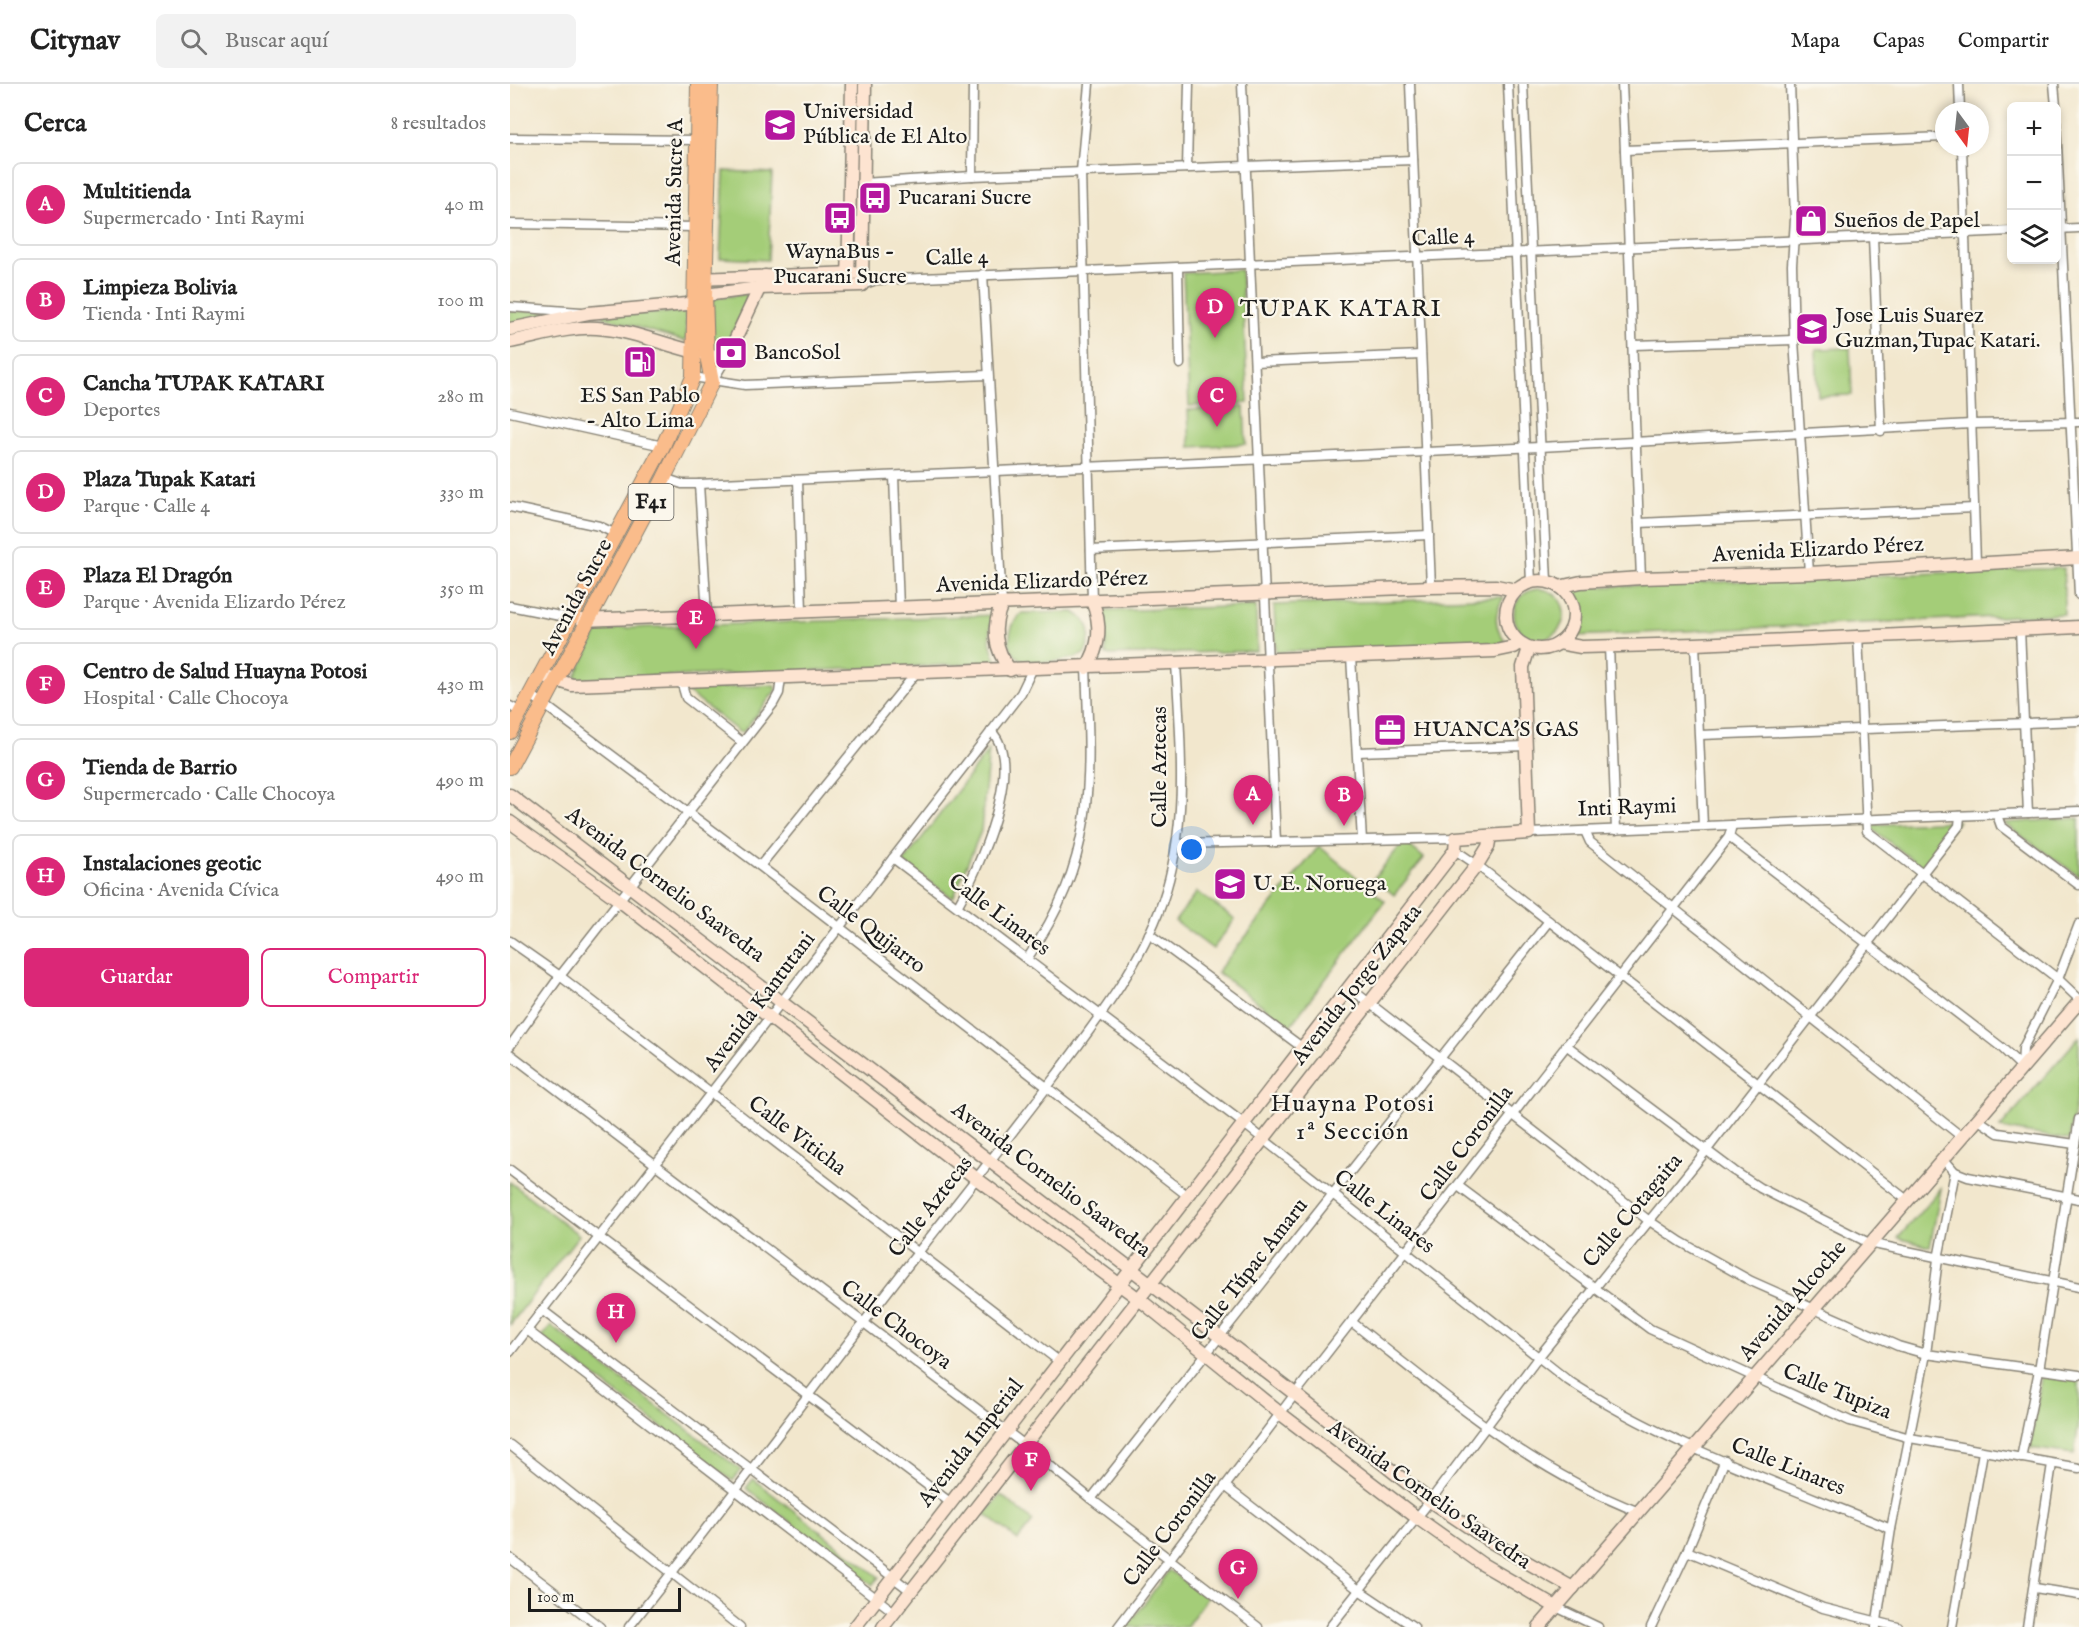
<!DOCTYPE html>
<html lang="es">
<meta charset="utf-8">
<style>
body{margin:0;font-family:"IM FELL English",serif;background:#f2f2f2;color:#222}
.controls{position:absolute;right:18px;top:18px;display:grid;overflow:hidden;border-radius:9px;box-shadow:0 3px 9px #0003}
.controls button{width:54px;height:54px;display:grid;place-items:center;padding:0;border:0;border-bottom:2px solid #e0e0e0;background:#fff;color:#222;font:30px sans-serif}
.compass{position:absolute;left:1425px;top:18px;width:54px;height:54px;border-radius:50%;background:#fff;box-shadow:0 3px 9px #0003;rotate:165deg}
.scale{position:absolute;left:18px;bottom:15px;width:153px;box-sizing:border-box;padding-left:6px;border:3px solid #1c1c1c;border-top:0;font-size:16px;line-height:21px;white-space:nowrap;color:#1c1c1c;-webkit-text-stroke:4px #fbf7ec;paint-order:stroke}
.you{position:absolute;left:682px;top:766px;width:21px;height:21px;margin:-15px;border:4px solid #fff;border-radius:50%;background:#1a73e8;box-shadow:0 0 0 9px #1a73e833}
.badge{display:grid;place-items:center;width:39px;height:39px;border-radius:50%;background:#db2777;color:#fff;font-size:20px;font-weight:700}
.pin{position:absolute;translate:-50% -50px;filter:drop-shadow(0 2px 3px #0008)}
.pin::after{content:'';position:absolute;top:32px;width:21px;height:18px;background:inherit;clip-path:polygon(0 0,100% 0,50% 100%)}
.list{margin:0;padding:0;list-style:none}
h2{display:flex;justify-content:space-between;align-items:center;height:78px;margin:0;padding:0 24px;font-size:26px}
h2 small{font-size:20px;font-weight:400;color:#767676}
.list li{display:grid;grid-template-columns:39px 1fr auto;gap:18px;align-items:center;box-sizing:border-box;height:84px;margin:0 12px 12px;padding:0 12px;border:2px solid #e0e0e0;border-radius:9px}
.list b{display:block;font-size:22px;white-space:nowrap}
.list p{margin:0;font-size:20px;white-space:nowrap;color:#767676}
.list em{font-size:20px;font-style:normal;color:#767676}
.actions{display:flex;gap:12px;padding:18px 24px}
.actions a{flex:1;padding:14px 0;border:2px solid #db2777;border-radius:9px;text-align:center;font-size:21px;color:#db2777}
.actions .main{background:#db2777;color:#fff}
.icon{flex:none;width:33px;height:33px;fill:none;stroke:currentColor;stroke-width:2;stroke-linecap:round;stroke-linejoin:round}
.map{position:relative;flex:none;width:1569px;height:1543px;overflow:hidden}
header{display:flex;align-items:center;gap:36px;box-sizing:border-box;height:84px;padding:0 30px;background:#fff;border-bottom:2px solid #e0e0e0}
header strong{font-size:28px}
nav{display:flex;gap:33px;margin-inline-start:auto;font-size:21px}
.search{width:420px;height:54px;background:#f2f2f2;display:flex;align-items:center;gap:15px;box-sizing:border-box;padding:0 21px;border-radius:9px;color:#767676;font-size:22px}
main{display:flex}
aside{flex:1;background:#fff}
.map>svg:first-child{display:block}
.green{fill:#a4cd78;stroke:#60744a;stroke-width:1.5}
.lines{fill:none;stroke-linecap:round;stroke-linejoin:round}
.street-casing{stroke:#878274;stroke-width:11}
.secondary-casing{stroke:#878274;stroke-width:15}
.primary-casing{stroke:#878274;stroke-width:16}
.street{stroke:#fff;stroke-width:8}
.secondary{stroke:#fde4d1;stroke-width:12}
.primary{stroke:#fabc8b;stroke-width:14}
.labels{text-anchor:middle;dominant-baseline:central;stroke-width:4.5;stroke-linejoin:round;paint-order:stroke}
.shield{fill:#fbf7ec;stroke:#5f5e5a;stroke-width:1.5}
.shield-label{font-size:21px;font-weight:bold;fill:#1c1c1c}
.poi-label{font-size:22px;fill:#1c1c1c;stroke:#fbf7ec;text-anchor:start}
.street-label{font-size:22px;fill:#1c1c1c;stroke:#fbf7ec}
.neighbourhood-label{font-size:24px;letter-spacing:1.5px;fill:#1c1c1c;stroke:#fbf7ec}
</style>
<header>
<strong>Citynav</strong>
<div class="search"><svg class="icon" aria-label="search" viewBox="0 0 24 24"><circle cx="10" cy="10" r="6"/><path d="M15 15l6 6"/></svg>Buscar aquí</div>
<nav><a>Mapa</a><a>Capas</a><a>Compartir</a></nav>
</header>
<main>
<aside>
<h2>Cerca<small>8 resultados</small></h2>
<ul class="list">
<li><span class="badge">A</span><div><b>Multitienda</b><p>Supermercado · Inti Raymi</p></div><em>40 m</em></li>
<li><span class="badge">B</span><div><b>Limpieza Bolivia</b><p>Tienda · Inti Raymi</p></div><em>100 m</em></li>
<li><span class="badge">C</span><div><b>Cancha TUPAK KATARI</b><p>Deportes</p></div><em>280 m</em></li>
<li><span class="badge">D</span><div><b>Plaza Tupak Katari</b><p>Parque · Calle 4</p></div><em>330 m</em></li>
<li><span class="badge">E</span><div><b>Plaza El Dragón</b><p>Parque · Avenida Elizardo Pérez</p></div><em>350 m</em></li>
<li><span class="badge">F</span><div><b>Centro de Salud Huayna Potosi</b><p>Hospital · Calle Chocoya</p></div><em>430 m</em></li>
<li><span class="badge">G</span><div><b>Tienda de Barrio</b><p>Supermercado · Calle Chocoya</p></div><em>490 m</em></li>
<li><span class="badge">H</span><div><b>Instalaciones ge0tic</b><p>Oficina · Avenida Cívica</p></div><em>490 m</em></li>
</ul>
<div class="actions"><a class="main">Guardar</a><a>Compartir</a></div>
</aside>
<div class="map">
<svg width="1569" height="1543" viewBox="0 0 1569 1543">
<rect width="100%" height="100%" fill="#fbf7ec"/>
<filter id="ink" filterUnits="userSpaceOnUse"><feTurbulence type="fractalNoise" baseFrequency=".0167" numOctaves="2"/><feDisplacementMap in="SourceGraphic" scale="12" xChannelSelector="R" yChannelSelector="G"/><feConvolveMatrix kernelMatrix="1 2 1 2 8 2 1 2 1" color-interpolation-filters="sRGB"/></filter>
<filter id="wash" filterUnits="userSpaceOnUse"><feTurbulence type="fractalNoise" baseFrequency=".008" numOctaves="4" result="noise"/><feDisplacementMap in="SourceGraphic" scale="24" xChannelSelector="R" yChannelSelector="G"/><feGaussianBlur stdDeviation="1.35" result="paint"/><feColorMatrix in="noise" values="0 0 0 0 0 0 0 0 0 0 0 0 0 0 0 0 0 1.4 0 .05"/><feComposite in="paint" operator="in"/></filter>
<g filter="url(#wash)">
<rect width="100%" height="100%" fill="#f2e7cd"/>
<g class="green">
<polygon points="214,87 262,89 258,176 210,174"/>
<polygon points="731,186 738,319 679,322 673,189"/>
<polygon points="237,210 239,213 215,266 206,266 203,262 203,217 205,214"/>
<polygon points="0,227 51,227 49,231 0,241"/>
<polygon points="175,228 177,254 174,257 93,233 93,230"/>
<polygon points="1340,264 1342,311 1308,312 1306,265"/>
<polygon points="734,323 736,360 680,363 678,326"/>
<path d="M1554,484v46l-489,22c12,-18 11,-31 -3,-48z"/>
<circle cx="1029" cy="530" r="25"/>
<path d="M994,513c-11,18 -10,29 2,46l-230,9 -2,-47z"/>
<polygon points="746,522 747,567 596,571 595,527"/>
<path d="M564,528c18,11 19,22 11,41 -11,8 -43,11 -58,8 -25,-5 -20,-36 -5,-48z"/>
<path d="M485,531c-9,17 -5,31 2,48l-418,17 -4,-3 24,-48z"/>
<polygon points="264,601 266,606 233,648 229,648 175,606"/>
<polygon points="479,665 471,747 443,814 393,779"/>
<polygon points="1569,734 1569,792 1493,739"/>
<polygon points="1448,737 1412,783 1357,741"/>
<polygon points="894,757 914,774 884,811 864,794"/>
<polygon points="809,762 875,817 780,942 707,888"/>
<polygon points="687,808 725,835 703,865 665,837"/>
<polygon points="1569,953 1569,998 1559,1056 1490,1044"/>
<polygon points="0,1098 69,1151 0,1241"/>
<polygon points="1431,1104 1420,1163 1388,1154"/>
<polygon points="41,1242 231,1386 223,1397 32,1253"/>
<polygon points="1532,1289 1569,1295 1569,1338 1564,1370 1520,1364"/>
<polygon points="243,1395 369,1493 362,1501 236,1404"/>
<polygon points="491,1411 523,1437 508,1456 475,1430"/>
<polygon points="659,1486 697,1514 676,1543 617,1543"/>
</g>
</g>
<g filter="url(#ink)">
<g class="lines">
<defs>
<g id="street">
<polyline points="579,0 571,87 582,517"/>
<polyline points="732,0 766,758"/>
<polyline points="900,0 921,503"/>
<polyline points="998,0 1021,498"/>
<polyline points="1013,0 1037,497"/>
<path d="M1112,0c8,165 12,329 19,494"/>
<polyline points="1280,0 1285,135 1282,181 1284,256 1299,489"/>
<polyline points="1449,0 1450,27"/>
<polyline points="1544,0 1546,22"/>
<polyline points="1546,38 1569,511"/>
<polyline points="0,54 187,56"/>
<polyline points="1452,63 1466,479"/>
<polyline points="1115,66 1434,53"/>
<polyline points="677,84 679,0"/>
<polyline points="462,92 463,0"/>
<polyline points="353,99 462,92 903,76"/>
<polyline points="0,140 185,143"/>
<polyline points="1546,145 1569,144"/>
<polyline points="1363,153 1371,347"/>
<polyline points="668,184 670,280"/>
<polyline points="473,190 492,520"/>
<polyline points="352,201 366,196 1502,147"/>
<polyline points="0,223 71,228"/>
<polyline points="1124,261 1284,256"/>
<polyline points="745,278 911,271"/>
<polyline points="183,293 235,301 478,291"/>
<polyline points="202,298 217,273"/>
<polyline points="0,328 153,362"/>
<polyline points="384,392 389,524"/>
<polyline points="154,394 172,400 189,400 1030,363 1461,340 1569,338"/>
<polyline points="288,396 292,527"/>
<polyline points="189,400 197,531"/>
<polyline points="0,423 89,442 106,450"/>
<polyline points="1129,439 1464,424"/>
<polyline points="581,466 919,451"/>
<polyline points="0,522 60,534"/>
<polyline points="1510,545 1518,729"/>
<polyline points="1348,551 1357,747 1548,895 1569,915"/>
<polyline points="1185,560 1193,742"/>
<polyline points="1099,562 1106,746"/>
<polyline points="841,573 852,756"/>
<polyline points="171,597 176,614 232,658"/>
<polyline points="20,610 250,782 678,1112"/>
<polyline points="0,622 11,628"/>
<polyline points="1190,651 1569,637"/>
<polyline points="848,668 1016,662"/>
<polyline points="1487,731 1491,742 1569,801"/>
<polyline points="1075,747 1080,758 1452,1053"/>
<polyline points="1019,749 1569,727"/>
<polyline points="1219,753 1491,963 1512,983"/>
<polyline points="667,760 946,754"/>
<polyline points="945,766 967,781 1397,1116"/>
<path d="M383,774l350,265 323,256c99,66 216,105 325,150"/>
<polyline points="250,782 406,589"/>
<path d="M448,821c20,-35 68,-140 33,-174"/>
<polyline points="639,850 793,964"/>
<polyline points="0,857 50,892 550,1278"/>
<path d="M517,875c69,-100 64,-176 59,-291"/>
<polyline points="840,904 1138,1136 1171,1158 1241,1197 1388,1262 1416,1270 1569,1291"/>
<polyline points="1056,961 1224,1087 1250,1104 1359,1159 1569,1203"/>
<polyline points="0,962 50,892 263,620 269,609 271,594"/>
<polyline points="0,970 516,1362 581,1415 748,1543"/>
<polyline points="1512,983 1513,964 1548,895 1569,840"/>
<polyline points="1467,1035 1488,1049 1565,1060"/>
<polyline points="0,1086 441,1419"/>
<polyline points="1445,1088 1458,1093 1569,1115"/>
<polyline points="948,1102 1140,1245 1340,1337 1400,1354 1569,1384"/>
<polyline points="32,1226 401,1507"/>
<path d="M843,1239c93,73 175,146 286,189"/>
<polyline points="17,1246 384,1528"/>
<polyline points="0,1268 511,609 522,586"/>
<polyline points="0,1361 230,1543"/>
<polyline points="1511,1374 1529,1286 1569,1035"/>
<polyline points="715,1402 849,1506 904,1543"/>
<polyline points="581,1415 1039,837"/>
<polyline points="1177,1467 1313,1524 1388,1543"/>
<polyline points="0,1474 90,1543"/>
<polyline points="1525,1504 1569,1511"/>
<polyline points="1046,1523 1088,1543"/>
<path d="M119,1543c99,-124 193,-252 291,-377 45,-57 90,-114 134,-172 41,-55 85,-110 108,-175 27,-78 19,-159 14,-239"/>
<polyline points="608,1543 785,1310 1219,753 1222,741"/>
<polyline points="820,1543 920,1417 1027,1275 1196,1067 1449,742 1450,732"/>
<polyline points="1141,1543 1177,1467 1215,1376"/>
<polyline points="1366,1543 1381,1445 1416,1270 1428,1175 1445,1088 1433,1074"/>
<polyline points="1442,1543 1473,1368"/>
<polyline points="1517,1543 1542,1380"/>
</g>
<g id="secondary">
<polyline points="188,195 344,189"/>
<polyline points="338,201 342,0"/>
<polyline points="0,245 78,229 177,220 195,211 249,204 352,201 355,0"/>
<path d="M0,258c27,-5 59,-16 87,-14 45,3 85,26 130,29l38,-81"/>
<circle cx="1030" cy="531" r="34"/>
<polyline points="1049,503 1071,498 1131,494 1299,489 1569,474"/>
<path d="M492,520c-11,24 -7,46 8,66"/>
<polyline points="72,536 921,503 986,502 1006,506"/>
<polyline points="1049,559 1071,563 1185,560 1569,543"/>
<path d="M576,584c14,-21 16,-44 6,-67"/>
<polyline points="30,591 62,601 985,567 1004,563 1010,559"/>
<polyline points="0,711 785,1310 920,1417 981,1458 1063,1504"/>
<polyline points="0,738 109,816 467,1095 629,1215 771,1330 906,1433 972,1480 1046,1523"/>
<polyline points="345,1543 945,766 946,754 1019,749 1013,583 1019,564"/>
<polyline points="373,1543 967,781 978,763 980,752"/>
<polyline points="1029,1543 1569,918"/>
</g>
<g id="primary">
<polyline points="0,648 153,362 183,293 188,0"/>
<polyline points="0,683 154,394 202,298 197,272 195,211 201,0"/>
</g>
</defs>
<use href="#street" class="street-casing"/>
<use href="#secondary" class="secondary-casing"/>
<use href="#primary" class="primary-casing"/>
<use href="#street" class="street"/>
<use href="#secondary" class="secondary"/>
<use href="#primary" class="primary"/>
</g>
</g>
<defs>
<symbol id="university-square" viewBox="-11 -11 22 22"><rect x="-9" y="-9" width="18" height="18" rx="4" fill="#b5179e" stroke="#fbf7ec"/><path d="M0-5L7-2L0 1L-7-2ZM-4 1L0 2.5L4 1V4Q0 6-4 4Z" fill="#fff"/></symbol>
<symbol id="bus-square" viewBox="-11 -11 22 22"><rect x="-9" y="-9" width="18" height="18" rx="4" fill="#b5179e" stroke="#fbf7ec"/><path d="M-5-6H5V4H4V6H2V4H-2V6H-4V4H-5ZM-3.5-4V0h7V-4ZM-3.5 1.2v1.5H-2V1.2ZM2 1.2v1.5H3.5V1.2Z" fill="#fff"/></symbol>
<symbol id="shop-square" viewBox="-11 -11 22 22"><rect x="-9" y="-9" width="18" height="18" rx="4" fill="#b5179e" stroke="#fbf7ec"/><path d="M-5-2.5h2.3a2.7 3.5 0 0 1 5.4 0H5L5.5 6h-11ZM-1.5-2.5h3a1.5 2.3 0 0 0-3 0Z" fill="#fff"/></symbol>
<symbol id="school-square" viewBox="-11 -11 22 22"><rect x="-9" y="-9" width="18" height="18" rx="4" fill="#b5179e" stroke="#fbf7ec"/><path d="M0-5L7-2L0 1L-7-2ZM-4 1L0 2.5L4 1V4Q0 6-4 4Z" fill="#fff"/></symbol>
<symbol id="bank-square" viewBox="-11 -11 22 22"><rect x="-9" y="-9" width="18" height="18" rx="4" fill="#b5179e" stroke="#fbf7ec"/><path d="M-6-4H6V4H-6ZM0-2.3a2.3 2.3 0 1 0 0 4.6a2.3 2.3 0 1 0 0-4.6Z" fill="#fff"/></symbol>
<symbol id="fuel-square" viewBox="-11 -11 22 22"><rect x="-9" y="-9" width="18" height="18" rx="4" fill="#b5179e" stroke="#fbf7ec"/><path d="M-5.5-6h7V0h2V4h1.3V-2.5L3-4.5l.8-.8L6-3V5H2.5V1h-1V6h-7ZM-4.2-4.7v3.2H.2V-4.7Z" fill="#fff"/></symbol>
<symbol id="office-square" viewBox="-11 -11 22 22"><rect x="-9" y="-9" width="18" height="18" rx="4" fill="#b5179e" stroke="#fbf7ec"/><path d="M-6-3h4V-5.5h4V-3h4V5H-6ZM-1-4.5V-3h2v-1.5ZM-6 0V1H6V0Z" fill="#fff"/></symbol>
</defs>
<g fill-rule="evenodd">
<use href="#university-square" x="251" y="22" width="38" height="38"/>
<use href="#bus-square" x="346" y="95" width="38" height="38"/>
<use href="#bus-square" x="311" y="115" width="38" height="38"/>
<use href="#shop-square" x="1282" y="118" width="38" height="38"/>
<use href="#school-square" x="1283" y="226" width="38" height="38"/>
<use href="#bank-square" x="202" y="250" width="38" height="38"/>
<use href="#fuel-square" x="111" y="259" width="38" height="38"/>
<use href="#office-square" x="861" y="627" width="38" height="38"/>
<use href="#school-square" x="701" y="781" width="38" height="38"/>
</g>
<g class="labels">
<rect class="shield" x="118.5" y="400" width="45" height="36" rx="4.5"/>
<g class="shield-label">
<text x="141" y="418">F41</text>
</g>
<g class="poi-label">
<text x="293" y="28">Universidad<tspan x="293" dy="25">Pública de El Alto</tspan></text>
<text x="388" y="114">Pucarani Sucre</text>
<text x="1324" y="137">Sueños de Papel</text>
<text x="330" y="168" text-anchor="middle">WaynaBus -<tspan x="330" dy="25">Pucarani Sucre</tspan></text>
<text x="1325" y="232">Jose Luis Suarez<tspan x="1325" dy="25">Guzman,Tupac Katari.</tspan></text>
<text x="244" y="269">BancoSol</text>
<text x="130" y="312" text-anchor="middle">ES San Pablo<tspan x="130" dy="25">- Alto Lima</tspan></text>
<text x="903" y="646">HUANCA'S GAS</text>
<text x="743" y="800">U. E. Noruega</text>
</g>
<g class="street-label">
<text transform="translate(165 108) rotate(-89)">Avenida Sucre A</text>
<text transform="translate(933 154) rotate(-3)">Calle 4</text>
<text transform="translate(447 174) rotate(-2)">Calle 4</text>
<text transform="translate(1308 466) rotate(-3)">Avenida Elizardo Pérez</text>
<text transform="translate(532 498) rotate(-2)">Avenida Elizardo Pérez</text>
<text transform="translate(67 513) rotate(-62)">Avenida Sucre</text>
<text transform="translate(650 683) rotate(-90)">Calle Aztecas</text>
<text transform="translate(1117 724) rotate(-2)">Inti Raymi</text>
<text transform="translate(155 801) rotate(37)">Avenida Cornelio Saavedra</text>
<text transform="translate(489 831) rotate(37)">Calle Linares</text>
<text transform="translate(361 846) rotate(37)">Calle Quijarro</text>
<text transform="translate(847 901) rotate(-52)">Avenida Jorge Zapata</text>
<text transform="translate(250 918) rotate(-53)">Avenida Kantutani</text>
<text transform="translate(287 1052) rotate(37)">Calle Viticha</text>
<text transform="translate(957 1060) rotate(-53)">Calle Coronilla</text>
<text transform="translate(541 1096) rotate(37)">Avenida Cornelio Saavedra</text>
<text transform="translate(421 1123) rotate(-52)">Calle Aztecas</text>
<text transform="translate(1123 1127) rotate(-50)">Calle Cotagaita</text>
<text transform="translate(874 1128) rotate(38)">Calle Linares</text>
<text transform="translate(740 1186) rotate(-52)">Calle Túpac Amaru</text>
<text transform="translate(1283 1217) rotate(-49)">Avenida Alcoche</text>
<text transform="translate(386 1241) rotate(37)">Calle Chocoya</text>
<text transform="translate(1327 1308) rotate(22)">Calle Tupiza</text>
<text transform="translate(461 1359) rotate(-52)">Avenida Imperial</text>
<text transform="translate(1278 1383) rotate(22)">Calle Linares</text>
<text transform="translate(919 1411) rotate(35)">Avenida Cornelio Saavedra</text>
<text transform="translate(660 1445) rotate(-53)">Calle Coronilla</text>
</g>
<g class="neighbourhood-label">
<text x="831" y="225">TUPAK KATARI</text>
<text x="843" y="1020">Huayna Potosi<tspan x="843" dy="28">1ª Sección</tspan></text>
</g>
</g>
</svg>
<div class="controls">
<button>+</button>
<button>−</button>
<button><svg class="icon" aria-label="layers" viewBox="0 0 24 24"><path d="M12 4l9 5-9 5-9-5zM3 14l9 5 9-5"/></svg></button>
</div>
<svg class="compass" viewBox="-18 -18 36 36"><path d="M0-13l5 13h-10z" fill="#e53935"/><path d="M0 13l5-13h-10z" fill="#767676"/></svg>
<div class="scale">100 m</div>
<div class="you"></div>
<div class="pin badge" style="left:743px;top:741px">A</div>
<div class="pin badge" style="left:834px;top:742px">B</div>
<div class="pin badge" style="left:707px;top:343px">C</div>
<div class="pin badge" style="left:705px;top:254px">D</div>
<div class="pin badge" style="left:186px;top:565px">E</div>
<div class="pin badge" style="left:521px;top:1407px">F</div>
<div class="pin badge" style="left:728px;top:1515px">G</div>
<div class="pin badge" style="left:106px;top:1259px">H</div>
</div>
</main>
